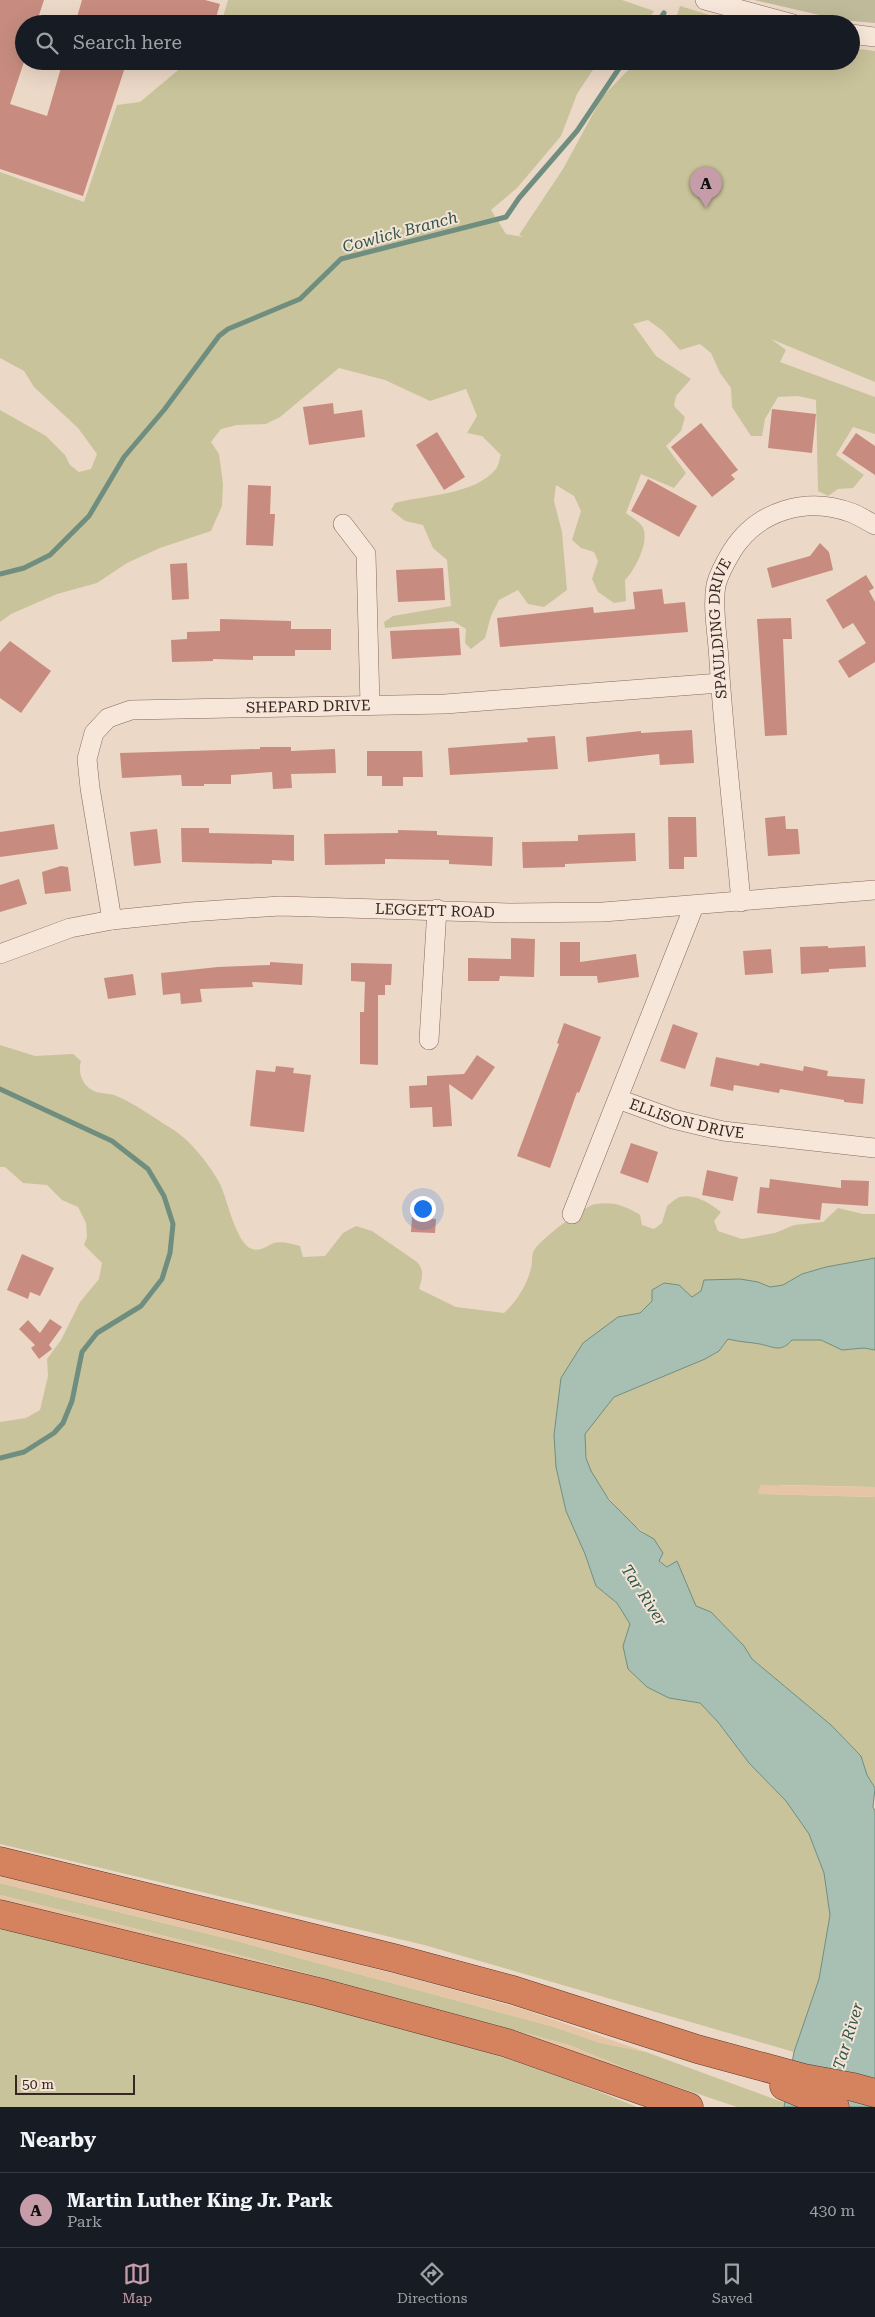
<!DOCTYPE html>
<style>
body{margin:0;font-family:"Roboto Serif",serif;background:#242831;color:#f1f3f6}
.scale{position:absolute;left:15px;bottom:12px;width:120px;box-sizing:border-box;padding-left:5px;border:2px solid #382620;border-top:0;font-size:14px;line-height:18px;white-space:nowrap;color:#382620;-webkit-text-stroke:4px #f4e4d6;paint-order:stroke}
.you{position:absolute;left:422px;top:1208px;width:18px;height:18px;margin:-12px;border:4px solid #fff;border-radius:50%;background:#1a73e8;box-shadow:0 0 0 8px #1a73e833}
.badge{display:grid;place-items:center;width:32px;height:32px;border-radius:50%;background:#c69ca9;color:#111;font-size:16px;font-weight:700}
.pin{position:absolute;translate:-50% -41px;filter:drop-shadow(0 1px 2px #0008)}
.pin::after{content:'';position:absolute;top:26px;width:18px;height:15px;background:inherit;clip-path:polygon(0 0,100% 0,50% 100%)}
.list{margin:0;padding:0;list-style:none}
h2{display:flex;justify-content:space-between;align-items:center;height:65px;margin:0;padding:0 20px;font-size:21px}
h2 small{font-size:16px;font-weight:400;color:#9ea1a6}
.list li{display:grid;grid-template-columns:32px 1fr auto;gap:15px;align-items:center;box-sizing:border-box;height:75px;padding:0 20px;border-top:1px solid #363941}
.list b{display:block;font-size:19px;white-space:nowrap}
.list p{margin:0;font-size:16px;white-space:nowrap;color:#9ea1a6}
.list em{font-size:16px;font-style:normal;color:#9ea1a6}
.icon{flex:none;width:28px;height:28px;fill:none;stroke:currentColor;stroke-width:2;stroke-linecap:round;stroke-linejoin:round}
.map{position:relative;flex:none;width:875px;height:2107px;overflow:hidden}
.search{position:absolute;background:#171b24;box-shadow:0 5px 20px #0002;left:15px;right:15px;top:15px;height:55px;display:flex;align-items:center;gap:12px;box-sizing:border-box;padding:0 18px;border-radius:28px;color:#9ea1a6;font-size:19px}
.sheet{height:140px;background:#171b24}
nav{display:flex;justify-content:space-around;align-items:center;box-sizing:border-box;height:70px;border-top:1px solid #363941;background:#171b24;font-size:14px;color:#9ea1a6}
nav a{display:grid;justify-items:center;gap:2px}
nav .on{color:#c69ca9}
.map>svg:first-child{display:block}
.green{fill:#c9c39b}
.sand{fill:#e6c5a6}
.cemetery{fill:#bfba9a}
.water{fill:#a8c0b3;stroke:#6f8e7f}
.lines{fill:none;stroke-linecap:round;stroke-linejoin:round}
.stream{stroke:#6f8e7f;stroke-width:5}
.building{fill:#c78c7f}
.street-casing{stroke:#86695d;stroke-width:20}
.highway-casing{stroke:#553931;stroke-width:29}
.street{stroke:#f7e7da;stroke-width:19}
.highway{stroke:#d5835e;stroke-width:28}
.labels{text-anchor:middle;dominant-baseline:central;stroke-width:4;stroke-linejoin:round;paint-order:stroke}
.street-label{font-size:15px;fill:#382620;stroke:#f4e4d6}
.water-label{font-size:16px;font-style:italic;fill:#30564b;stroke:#f4e4d6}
</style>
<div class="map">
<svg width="875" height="2107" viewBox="0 0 875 2107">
<rect width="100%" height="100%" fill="#ecd8c7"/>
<g class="green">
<polygon points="228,0 622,0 654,11 645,24 221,24"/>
<polygon points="680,6 739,24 674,24"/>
<path d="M851,48l24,3v331l-104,-43 15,11 -6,12 95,35v37l-22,-7 -17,28 28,20 -11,13 -15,1 -10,7 -10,-5 -2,-91 -18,-4 -20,1 -13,22 -3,17h-11l-19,-29 -1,-19 -11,-15 -9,-20 -11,-9 -20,6 -17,-19 -15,-11 -15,4 23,32 35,23 -15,17 -2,10 11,11 -4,14 -15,15 20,27 -12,15 -33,-14 -15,39c5,4 13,8 16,13 9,14 -7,44 -17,54l1,21 -12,2 -16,-11 -6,-13 6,-18 -4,-9 -13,-4 -9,-8 9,-29 -7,-15 -18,-11 -2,16 8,31 5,58 -23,17 -16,-3 -10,-14 -19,10 -8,16 -6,22 -14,11 -6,-6 1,-14 -13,-8 -68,7 -1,-6 9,-6 58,-10 -4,-46 -14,-12 -10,-23 -18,-4 -14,-11 4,-7c30,-8 80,-8 101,-34 3,-4 3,-10 5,-14l-19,-19 -15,-3 10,-17 -11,-27 -36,12 -45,-21 -46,-12 -59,49 -14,7 -29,1 -16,4 -10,13 8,12 4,30 -1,22 -11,25 -51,17 -33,15 -30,20 -40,11 -46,20 -11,8v-212l46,26 19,19 5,10 9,7 12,-3 6,-15 -19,-26 -44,-41 -10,-16 -24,-13v-186l84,30 33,-97 23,-3 49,-41h418l-15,10 -15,23 -16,42 -44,52 -26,22 15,24 17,3 -4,-2 44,-66 39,-72 35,-36h214z"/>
<path d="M0,1045l35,11 38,-2 8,7c-3,10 0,23 11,29 6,4 16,3 22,5 22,9 40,23 60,35 19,13 33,32 45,52 8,14 16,61 33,67 9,3 14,-3 22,-6 8,-2 18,1 26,3l3,11 22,-1 18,-23 13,-7 16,5 45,31c8,9 5,16 2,27l37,18 48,6c13,-12 23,-28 27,-45 2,-7 0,-14 4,-19 6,-10 50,-44 61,-45 16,-3 31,2 44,11l2,10 12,4 8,-6 5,-17c4,-3 9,-8 13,-9 15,-4 31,7 41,15l-7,9 4,10 24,8 33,-6 19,-8 29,-3 15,-14 25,6h12v44l-49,9 -24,7 -19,11 -13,2 -12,-5 -54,-2 -3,11 -9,6 -13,-12 -16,-2 -11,7v11l-12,12 -22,4 -57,61 -7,57 2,32 10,44 19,43 11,32 21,17 13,21 -7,22 24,41 22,11 31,5 18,19 31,41 37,38 23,33 15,39 6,42 -11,64 -25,73 -370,-107 -424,-101v-422l26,-4 14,-8 8,-34 -1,-17 14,-19 19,-38 19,-23 3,-16 -18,-18 3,-8 -1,-14 -8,-16 -16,-7 -15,-15 -24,-2 -18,-16h-5z"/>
<path d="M728,1339c11,3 21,3 32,5 14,3 21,9 32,-4h29l21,10 22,-2 11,2v137l-93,-2 -24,9 117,3v291l-8,-13 -6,-19 -30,-31 -79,-66 -8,-13 -33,-34 -15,-6 -19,-44 -10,5 -8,-6 -5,-22c-26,-15 -48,-41 -63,-67 -6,-11 -5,-26 -7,-38l30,-37 91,-38 14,-8z"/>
<polygon points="0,1883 229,1939 551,2026 601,2043 646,2052 785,2103 784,2107 737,2107 642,2075 569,2045 205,1946 0,1895"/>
<path d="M0,1926c214,53 433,96 637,181h-637z"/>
</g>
<g class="sand">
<polygon points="760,1485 875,1487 875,1497 758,1494"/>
<polygon points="0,1873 408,1977 523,2009 646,2052 601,2043 551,2026 229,1939 0,1883"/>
<polygon points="0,1895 205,1946 569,2045 642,2075 566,2052 0,1901"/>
</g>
<polygon class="cemetery" points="754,0 875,0 875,23 841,20"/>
<path class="water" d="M875,1258v92l-11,-2 -22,2 -21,-10h-29c-11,13 -18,7 -32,4 -11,-2 -21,-2 -32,-5l-9,12 -14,8 -91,38 -29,37 1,24 5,13 18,29 31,31 14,8 9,14 -4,8 8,6 10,-6 19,45 15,6 33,34 8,13 79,66 30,31 6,19 8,13 -2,19 2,4v296h-91l10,-55 25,-73 11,-64 -6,-42 -15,-39 -23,-33 -37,-38 -31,-41 -18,-19 -31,-5 -22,-11 -19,-18 -5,-23 7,-22 -13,-21 -21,-17 -11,-32 -19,-43 -10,-44 -2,-32 7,-57 22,-35 35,-26 22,-4 12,-12v-11l12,-7 15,2 13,12 9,-6 3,-11 36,-1 18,3 12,5 13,-2 19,-11 24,-7z"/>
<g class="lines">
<g class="stream">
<polyline points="656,24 664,13"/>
<polyline points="0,574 24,568 50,555 89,516 124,457 164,410 219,336 228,329 300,299 341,259 506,217 519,198 577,131 624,61"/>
<polyline points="0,1089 112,1141 148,1169 164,1196 173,1224 170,1253 162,1279 141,1306 97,1333 82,1352 72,1401 63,1423 54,1433 24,1452 0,1458"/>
</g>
</g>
<g class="building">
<polygon points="0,0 44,0 36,24 24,24 24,62 10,104 47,116 63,61 127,61 83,196 0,169"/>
<polygon points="82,0 205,0 220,4 214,24 75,24"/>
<polygon points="333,403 334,414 362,410 365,437 309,445 303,407"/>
<polygon points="772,409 816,414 812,453 768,448"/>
<polygon points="701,423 738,470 731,475 735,479 712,497 671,447"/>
<polygon points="437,432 465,477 444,490 416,445"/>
<polygon points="856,433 875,446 875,475 842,453"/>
<polygon points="648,479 697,506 679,537 631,511"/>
<polygon points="248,485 271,486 270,514 275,514 273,546 246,545"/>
<polygon points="820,543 829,552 833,570 772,588 767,568 810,556"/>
<polygon points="187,563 189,599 172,600 170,564"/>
<polygon points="443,568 445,600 398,602 396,570"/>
<polygon points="866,575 874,588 869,591 875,602 875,662 849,678 838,661 866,643 853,623 843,629 826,600"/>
<polygon points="662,589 664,604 685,602 688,632 500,647 497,618 593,607 594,613 635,609 633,592"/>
<polygon points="791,618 792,639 783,639 787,735 765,736 757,619"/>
<polygon points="220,619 291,621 291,629 331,629 331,650 295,650 295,656 253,656 253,660 213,659 213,661 172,662 171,640 187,639 187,632 220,631"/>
<polygon points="459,628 461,655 392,659 390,631"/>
<polygon points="10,641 51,671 21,713 0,698 0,652"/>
<polygon points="692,730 694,763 660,765 659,754 588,762 586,737 641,731 641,733"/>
<polygon points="555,736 558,769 450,775 448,748 528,742 527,738"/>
<polygon points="260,747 291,747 291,751 335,749 336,773 291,774 292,788 273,789 272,772 231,775 231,784 204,784 204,786 182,786 181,775 122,778 120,753 260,749"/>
<polygon points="367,751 422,751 423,777 403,777 403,786 382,786 382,776 367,776"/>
<polygon points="785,816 786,829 798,829 800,854 768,856 765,818"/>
<polygon points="668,817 696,817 697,857 684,857 684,869 669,869"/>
<polygon points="54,824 58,849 0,857 0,832"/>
<polygon points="181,828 209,828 209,833 294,835 294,861 272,860 272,864 182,862"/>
<polygon points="157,829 161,863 134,866 130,832"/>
<polygon points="398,830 437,831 437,835 493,837 492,866 449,864 449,860 385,859 385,864 325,865 324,834 398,833"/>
<polygon points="635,833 636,861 565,864 565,867 523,868 522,842 578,841 578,835"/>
<polygon points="61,866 68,867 71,891 45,894 42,872"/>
<polygon points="19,879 27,904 0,912 0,885"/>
<polygon points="511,938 535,939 534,977 500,976 499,981 468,981 468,958 511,959"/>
<polygon points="560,942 580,942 580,962 636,954 639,977 598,983 597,976 560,976"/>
<polygon points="828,946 828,948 865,946 866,967 829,969 829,972 801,974 800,947"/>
<polygon points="771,949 773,973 745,975 743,951"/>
<polygon points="270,962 303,964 302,985 252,982 253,987 200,989 202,1002 181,1004 180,993 163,995 161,973 218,967 270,965"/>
<polygon points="351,963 392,964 391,985 385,985 385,995 378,995 378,1065 360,1064 360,1012 364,1012 365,982 351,981"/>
<polygon points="133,974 136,995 108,999 104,978"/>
<polygon points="564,1023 601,1037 579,1093 577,1092 550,1168 517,1156 559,1044 557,1043"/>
<polygon points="673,1024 698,1033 685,1069 660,1061"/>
<polygon points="477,1055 495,1067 472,1100 449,1084 452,1126 433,1127 432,1107 410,1108 409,1086 427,1085 427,1076 464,1074"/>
<polygon points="716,1057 759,1066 760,1063 803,1071 804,1066 828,1071 827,1076 865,1079 863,1104 844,1102 844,1100 780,1089 779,1093 734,1085 733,1091 710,1086"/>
<polygon points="276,1066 294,1068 293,1073 311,1075 304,1132 250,1126 256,1070 275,1072"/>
<polygon points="631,1143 658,1152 648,1183 620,1173"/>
<polygon points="707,1170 738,1177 733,1201 702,1195"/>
<polygon points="770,1179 841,1188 841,1180 869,1181 868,1206 822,1203 820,1220 757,1213 760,1187 769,1188"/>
<polygon points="412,1217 436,1219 435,1233 411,1232"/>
<polygon points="22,1254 54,1268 40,1296 30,1292 28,1299 7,1290"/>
<polygon points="50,1319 62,1327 49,1345 52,1349 39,1359 31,1348 35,1345 19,1329 28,1320 40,1333"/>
</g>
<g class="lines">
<defs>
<g id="street">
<polyline points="705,0 793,24"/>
<polyline points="851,34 875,37"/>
<polyline points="343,524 366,554 370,705"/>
<path id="s1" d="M741,902c-7,-81 -17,-161 -22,-241 -1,-24 -7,-52 -3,-76 3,-12 10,-24 16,-34 26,-41 75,-55 120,-38 8,3 15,8 23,12"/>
<path id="s2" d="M112,920l-22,-132 -3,-29 7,-26 14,-15 23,-8 314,-6 275,-21"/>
<path id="s3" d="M0,954l70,-26 42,-8 78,-8 90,-6 231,7 92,-1 272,-22"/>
<polyline points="429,1040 437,909"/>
<path id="s4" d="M618,1099l55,20 50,12 152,17"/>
<polyline points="572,1214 694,906"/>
</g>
<g id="highway">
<polyline points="0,1861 394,1958 513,1990 697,2049 804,2078 853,2087 875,2093"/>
<polyline points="0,1914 319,1992 507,2043 689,2107"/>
<polyline points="784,2086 835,2107"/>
</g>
</defs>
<use href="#street" class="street-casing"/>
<use href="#highway" class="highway-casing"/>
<use href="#street" class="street"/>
<use href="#highway" class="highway"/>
</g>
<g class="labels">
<g class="street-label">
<text stroke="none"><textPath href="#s1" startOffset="275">SPAULDING DRIVE</textPath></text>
<text stroke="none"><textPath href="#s2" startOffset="412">SHEPARD DRIVE</textPath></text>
<text stroke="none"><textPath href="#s3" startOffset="441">LEGGETT ROAD</textPath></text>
<text stroke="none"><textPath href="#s4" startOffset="72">ELLISON DRIVE</textPath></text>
</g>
<g class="water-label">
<text transform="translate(400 232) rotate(-15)">Cowlick Branch</text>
<text transform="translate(644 1595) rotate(57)">Tar River</text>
<text transform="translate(848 2036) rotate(-73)">Tar River</text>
</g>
</g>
</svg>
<div class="scale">50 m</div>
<div class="you"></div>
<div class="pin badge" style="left:706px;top:208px">A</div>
<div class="search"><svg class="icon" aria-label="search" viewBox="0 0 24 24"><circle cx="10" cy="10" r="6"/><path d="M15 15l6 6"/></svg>Search here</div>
</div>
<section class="sheet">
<h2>Nearby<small></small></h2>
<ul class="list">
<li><span class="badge">A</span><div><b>Martin Luther King Jr. Park</b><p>Park</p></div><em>430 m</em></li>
</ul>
</section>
<nav>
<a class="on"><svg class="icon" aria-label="map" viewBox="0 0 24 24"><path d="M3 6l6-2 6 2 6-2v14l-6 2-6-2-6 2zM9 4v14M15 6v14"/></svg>Map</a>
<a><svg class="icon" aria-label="directions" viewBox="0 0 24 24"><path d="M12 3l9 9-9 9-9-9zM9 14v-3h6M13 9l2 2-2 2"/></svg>Directions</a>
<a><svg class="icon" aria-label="saved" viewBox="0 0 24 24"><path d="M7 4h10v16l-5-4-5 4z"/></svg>Saved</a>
</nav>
